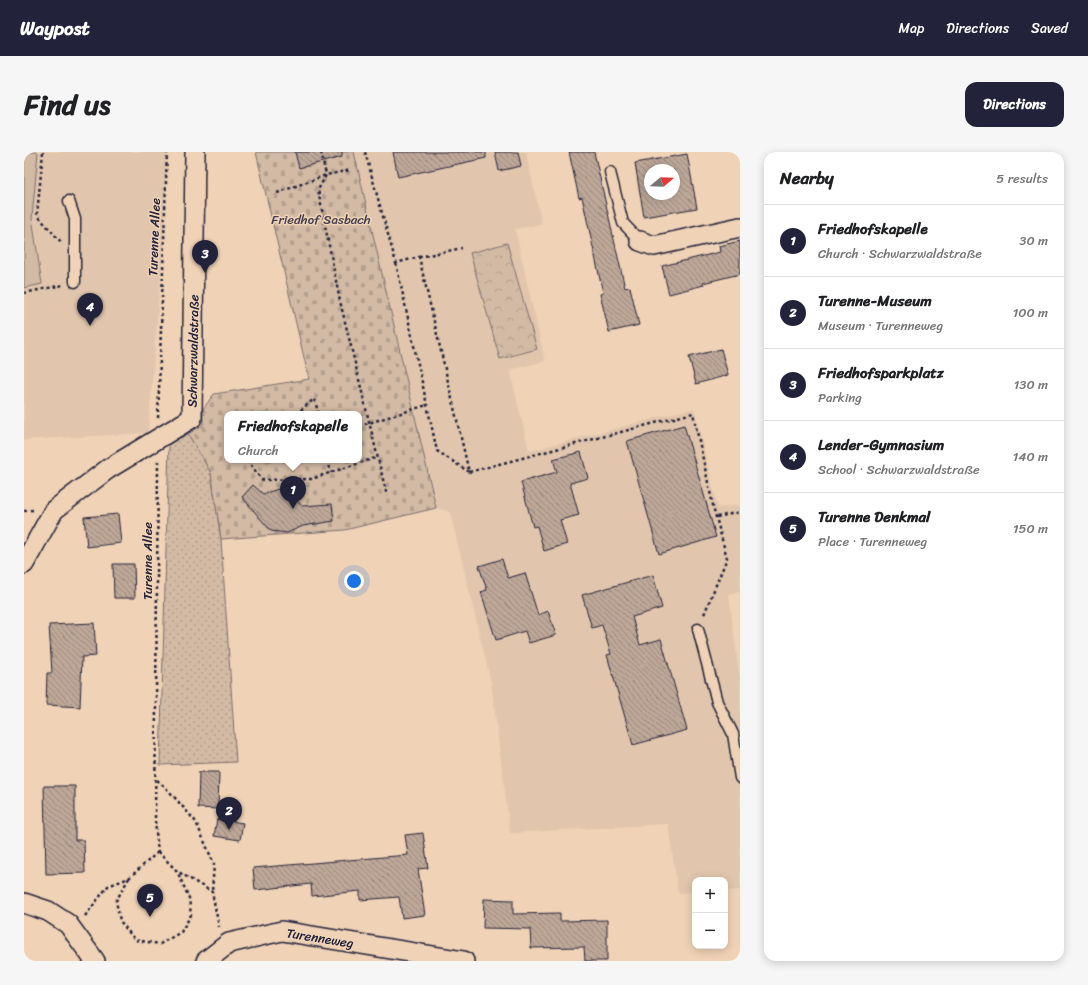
<!DOCTYPE html>
<meta charset="utf-8">
<style>
body{margin:0;font-family:Sriracha,sans-serif;background:#f6f6f6;color:#202124}
.controls{position:absolute;right:12px;bottom:12px;display:grid;overflow:hidden;border-radius:8px;box-shadow:0 2px 10px #0003}
.controls button{width:36px;height:36px;display:grid;place-items:center;padding:0;border:0;border-bottom:1px solid #e0e0e0;background:#fff;color:#202124;font:20px sans-serif}
.compass{position:absolute;left:620px;top:12px;width:36px;height:36px;border-radius:50%;background:#fff;box-shadow:0 2px 10px #0003;rotate:71deg}
.you{position:absolute;left:330px;top:429px;width:14px;height:14px;margin:-10px;border:3px solid #fff;border-radius:50%;background:#1a73e8;box-shadow:0 0 0 6px #1a73e833}
.badge{display:grid;place-items:center;width:26px;height:26px;border-radius:50%;background:#22223b;color:#fff;font-size:13px;font-weight:700}
.pin{position:absolute;translate:-50% -33px;filter:drop-shadow(0 1px 2px #0008)}
.pin::after{content:'';position:absolute;top:21px;width:14px;height:12px;background:inherit;clip-path:polygon(0 0,100% 0,50% 100%)}
.popup{position:absolute;left:200px;top:259px;width:138px;height:52px;box-sizing:border-box;display:grid;place-content:center;border-radius:8px;background:#fff;filter:drop-shadow(0 1px 3px #0005);font-size:13px;white-space:nowrap;color:#757577}
.popup b{font-size:15px;color:#202124}
.popup::after{content:'';position:absolute;left:50%;top:100%;margin-left:-8px;border:8px solid transparent;border-top-color:#fff}
.list{margin:0;padding:0;list-style:none}
h2{display:flex;justify-content:space-between;align-items:center;height:52px;margin:0;padding:0 16px;font-size:17px}
h2 small{font-size:13px;font-weight:400;color:#757577}
.list li{display:grid;grid-template-columns:26px 1fr auto;gap:12px;align-items:center;box-sizing:border-box;height:72px;padding:0 16px;border-top:1px solid #e0e0e0}
.list b{display:block;font-size:15px;white-space:nowrap}
.list p{margin:0;font-size:13px;white-space:nowrap;color:#757577}
.list em{font-size:13px;font-style:normal;color:#757577}
.map{position:relative;flex:none;width:716px;height:809px;overflow:hidden;border-radius:12px}
header{display:flex;align-items:center;gap:24px;box-sizing:border-box;height:56px;padding:0 20px;background:#22223b;color:#fff}
header strong{font-size:19px}
nav{display:flex;gap:22px;margin-inline-start:auto;font-size:14px}
.intro{display:flex;align-items:center;justify-content:space-between;box-sizing:border-box;height:96px;padding:0 24px}
h1{margin:0;font-size:28px}
.button{padding:10px 18px;border-radius:12px;background:#22223b;color:#fff;font-size:14px;font-weight:700}
main{display:flex;gap:24px;padding:0 24px}
aside{flex:1;background:#fff;border-radius:12px;box-shadow:0 2px 10px #0003}
.map>svg:first-child{display:block}
.built{fill:#e1c6ad}
.grass{fill:url(#grass-dots);stroke:#7a6e70}
.cemetery{fill:url(#cemetery-stones);stroke:#7a6e70;fill-rule:evenodd}
.park{fill:url(#park-crowns);stroke:#7a6e70}
.pitch{fill:#d2baa4;stroke:#7a6e70}
.building{fill:url(#building-back-hatch);stroke:#22223b;fill-rule:evenodd}
.lines{fill:none;stroke-linecap:round;stroke-linejoin:round}
.service-casing{stroke:#22223b;stroke-width:13}
.minor-casing{stroke:#22223b;stroke-width:22}
.path{stroke:#22223b;stroke-width:2.5;stroke-dasharray:3 3;stroke-linecap:butt}
.service{stroke:#f0d3b6;stroke-width:10}
.minor{stroke:#f0d3b6;stroke-width:19}
.labels{text-anchor:middle;dominant-baseline:central;stroke-width:3;stroke-linejoin:round;paint-order:stroke}
.park-label{font-size:13px;fill:#454050;stroke:#f0d3b6}
.street-label{font-size:13px;fill:#22223b;stroke:#f0d3b6}
</style>
<header>
<strong>Waypost</strong>
<nav><a>Map</a><a>Directions</a><a>Saved</a></nav>
</header>
<div class="intro"><h1>Find us</h1><a class="button">Directions</a></div>
<main>
<div class="map">
<svg width="716" height="809" viewBox="0 0 716 809">
<defs>
<pattern id="grass-dots" width="8" height="8" patternUnits="userSpaceOnUse"><rect width="8" height="8" fill="#d2baa4"/><path d="M2 2h.1M6 6h.1" fill="none" stroke="#b4a08e" stroke-width="1.8" stroke-linecap="round"/></pattern>
<pattern id="cemetery-stones" width="16" height="16" patternUnits="userSpaceOnUse"><rect width="16" height="16" fill="#d2baa4"/><path d="M2 7V4a2 2 0 0 1 4 0v3zM10 15v-3a2 2 0 0 1 4 0v3z" fill="#b4a08e"/></pattern>
<pattern id="park-crowns" width="20" height="18" patternUnits="userSpaceOnUse"><rect width="20" height="18" fill="#d2baa4"/><path d="M2 6a3 3 0 1 1 6 0M12 15a3 3 0 1 1 6 0" fill="none" stroke="#b4a08e"/></pattern>
<pattern id="building-back-hatch" width="6" height="6" patternUnits="userSpaceOnUse"><rect width="6" height="6" fill="#bda797"/><path d="M-1 5l2 2M0 0l6 6M5-1l2 2" fill="none" stroke="#99887c"/></pattern>
</defs>
<rect width="100%" height="100%" fill="#f0d3b6"/>
<filter id="ink" filterUnits="userSpaceOnUse"><feTurbulence type="fractalNoise" baseFrequency=".025" numOctaves="2"/><feDisplacementMap in="SourceGraphic" scale="8" xChannelSelector="R" yChannelSelector="G"/><feConvolveMatrix kernelMatrix="1 2 1 2 8 2 1 2 1" color-interpolation-filters="sRGB"/></filter>
<g filter="url(#ink)">
<g class="built">
<polygon points="0,0 143,0 141,67 124,281 0,288"/>
<polygon points="330,0 502,0 518,72 491,77 521,209 486,218 505,299 670,256 694,356 716,353 716,440 705,442 716,529 716,738 701,739 701,728 671,728 671,740 654,741 644,672 486,681 467,530 426,360 412,356"/>
</g>
<polygon class="grass" points="164,282 187,321 197,387 212,610 136,613 145,291"/>
<path class="cemetery" d="M232,0h98l82,356 -91,22 -124,9 -10,-66 -23,-39 15,-9v-16l11,-15 95,-15zM203,262h132v46h-132z"/>
<polygon class="park" points="483,91 513,197 476,207 446,101"/>
<polygon class="pitch" points="0,0 14,0 8,66 18,132 0,136"/>
<g class="building">
<polygon points="271,0 318,0 318,5 275,16"/>
<polygon points="369,0 462,0 462,6 374,25"/>
<polygon points="471,0 494,0 497,14 475,19"/>
<polygon points="545,0 570,0 601,136 606,135 615,173 585,180 576,142 579,141 558,45 555,46"/>
<path d="M663,2l10,54 -53,9 -9,-54zM626,18h24v24h-24z"/>
<polygon points="716,89 716,122 679,131 680,133 645,142 638,114 696,100 695,94"/>
<polygon points="697,197 704,223 672,232 665,205"/>
<polygon points="660,273 692,385 635,402 603,289"/>
<polygon points="557,300 564,326 546,331 555,363 536,368 543,392 520,399 513,374 509,375 497,330 533,320 529,307"/>
<polygon points="229,333 239,342 257,336 266,340 278,354 308,352 310,369 279,374 263,381 247,379 218,345"/>
<polygon points="94,362 97,391 63,395 60,365"/>
<polygon points="478,407 484,426 501,421 514,463 524,459 532,483 505,491 501,479 472,488 457,440 463,438 455,414"/>
<polygon points="89,412 110,412 111,446 90,446"/>
<polygon points="629,423 638,456 608,465 616,493 637,487 663,578 609,593 583,503 587,502 578,473 568,476 558,443"/>
<polygon points="70,471 72,504 58,505 56,555 22,553 23,521 28,521 25,473"/>
<polygon points="175,620 195,620 194,657 174,656"/>
<polygon points="20,634 51,634 51,688 60,688 61,721 22,722"/>
<polygon points="193,667 219,671 216,688 190,684"/>
<polygon points="399,681 404,716 394,717 401,763 378,766 375,745 336,748 336,739 288,744 287,732 231,738 229,716 384,703 381,683"/>
<polygon points="460,747 489,748 489,762 536,761 536,769 583,768 583,809 561,809 560,795 507,796 506,777 459,776"/>
</g>
<g class="lines">
<defs>
<g id="service">
<polyline points="586,20 599,71 616,89"/>
<polyline points="45,49 51,67 51,130"/>
<polyline points="674,477 693,550 709,582 716,626"/>
</g>
<g id="minor">
<polyline points="616,89 630,94 716,75"/>
<polyline points="0,412 30,358 84,317 168,266 171,0"/>
<polyline points="0,751 24,759 44,772 71,809"/>
<polyline points="182,809 205,791 258,779 440,809"/>
</g>
</defs>
<use href="#service" class="service-casing"/>
<use href="#minor" class="minor-casing"/>
<g class="path">
<polyline points="19,0 13,63 37,90"/>
<polyline points="297,0 302,23 294,38 316,149 363,344"/>
<polyline points="341,0 372,111 395,105 445,320 669,261 690,358 703,406 679,465"/>
<polyline points="253,41 302,23 327,18"/>
<polyline points="395,105 438,96"/>
<polyline points="372,111 413,299 445,320"/>
<polyline points="0,141 39,133"/>
<polyline points="272,262 290,247 295,262"/>
<polyline points="134,266 143,0"/>
<polyline points="335,274 403,253"/>
<polyline points="223,308 238,328 287,327 354,305"/>
<polyline points="304,308 307,321"/>
<polyline points="134,309 131,669 134,700"/>
<polyline points="0,359 9,358"/>
<polyline points="693,365 716,360"/>
<polyline points="133,628 145,639 172,670 190,712 188,740"/>
<polyline points="134,700 153,719 188,740 195,775"/>
<polyline points="105,726 92,749 96,769 111,788 136,792 157,780 167,763 165,746 153,719"/>
<polyline points="61,764 84,734 105,726 134,700"/>
</g>
<use href="#service" class="service"/>
<use href="#minor" class="minor"/>
</g>
</g>
<g class="labels">
<g class="park-label">
<text x="297" y="67">Friedhof Sasbach</text>
</g>
<g class="street-label">
<text transform="translate(130 85) rotate(-88)">Turenne Allee</text>
<text transform="translate(169 199) rotate(-89)">Schwarzwaldstraße</text>
<text transform="translate(123 409) rotate(-90)">Turenne Allee</text>
<text transform="translate(296 786) rotate(9)">Turenneweg</text>
</g>
</g>
</svg>
<div class="controls">
<button>+</button>
<button>−</button>
</div>
<svg class="compass" viewBox="-18 -18 36 36"><path d="M0-13l5 13h-10z" fill="#e53935"/><path d="M0 13l5-13h-10z" fill="#757577"/></svg>
<div class="you"></div>
<div class="pin badge" style="left:269px;top:357px">1</div>
<div class="popup"><b>Friedhofskapelle</b>Church</div>
<div class="pin badge" style="left:205px;top:678px">2</div>
<div class="pin badge" style="left:181px;top:121px">3</div>
<div class="pin badge" style="left:66px;top:174px">4</div>
<div class="pin badge" style="left:126px;top:765px">5</div>
</div>
<aside>
<h2>Nearby<small>5 results</small></h2>
<ul class="list">
<li><span class="badge">1</span><div><b>Friedhofskapelle</b><p>Church · Schwarzwaldstraße</p></div><em>30 m</em></li>
<li><span class="badge">2</span><div><b>Turenne-Museum</b><p>Museum · Turenneweg</p></div><em>100 m</em></li>
<li><span class="badge">3</span><div><b>Friedhofsparkplatz</b><p>Parking</p></div><em>130 m</em></li>
<li><span class="badge">4</span><div><b>Lender-Gymnasium</b><p>School · Schwarzwaldstraße</p></div><em>140 m</em></li>
<li><span class="badge">5</span><div><b>Turenne Denkmal</b><p>Place · Turenneweg</p></div><em>150 m</em></li>
</ul>
</aside>
</main>
